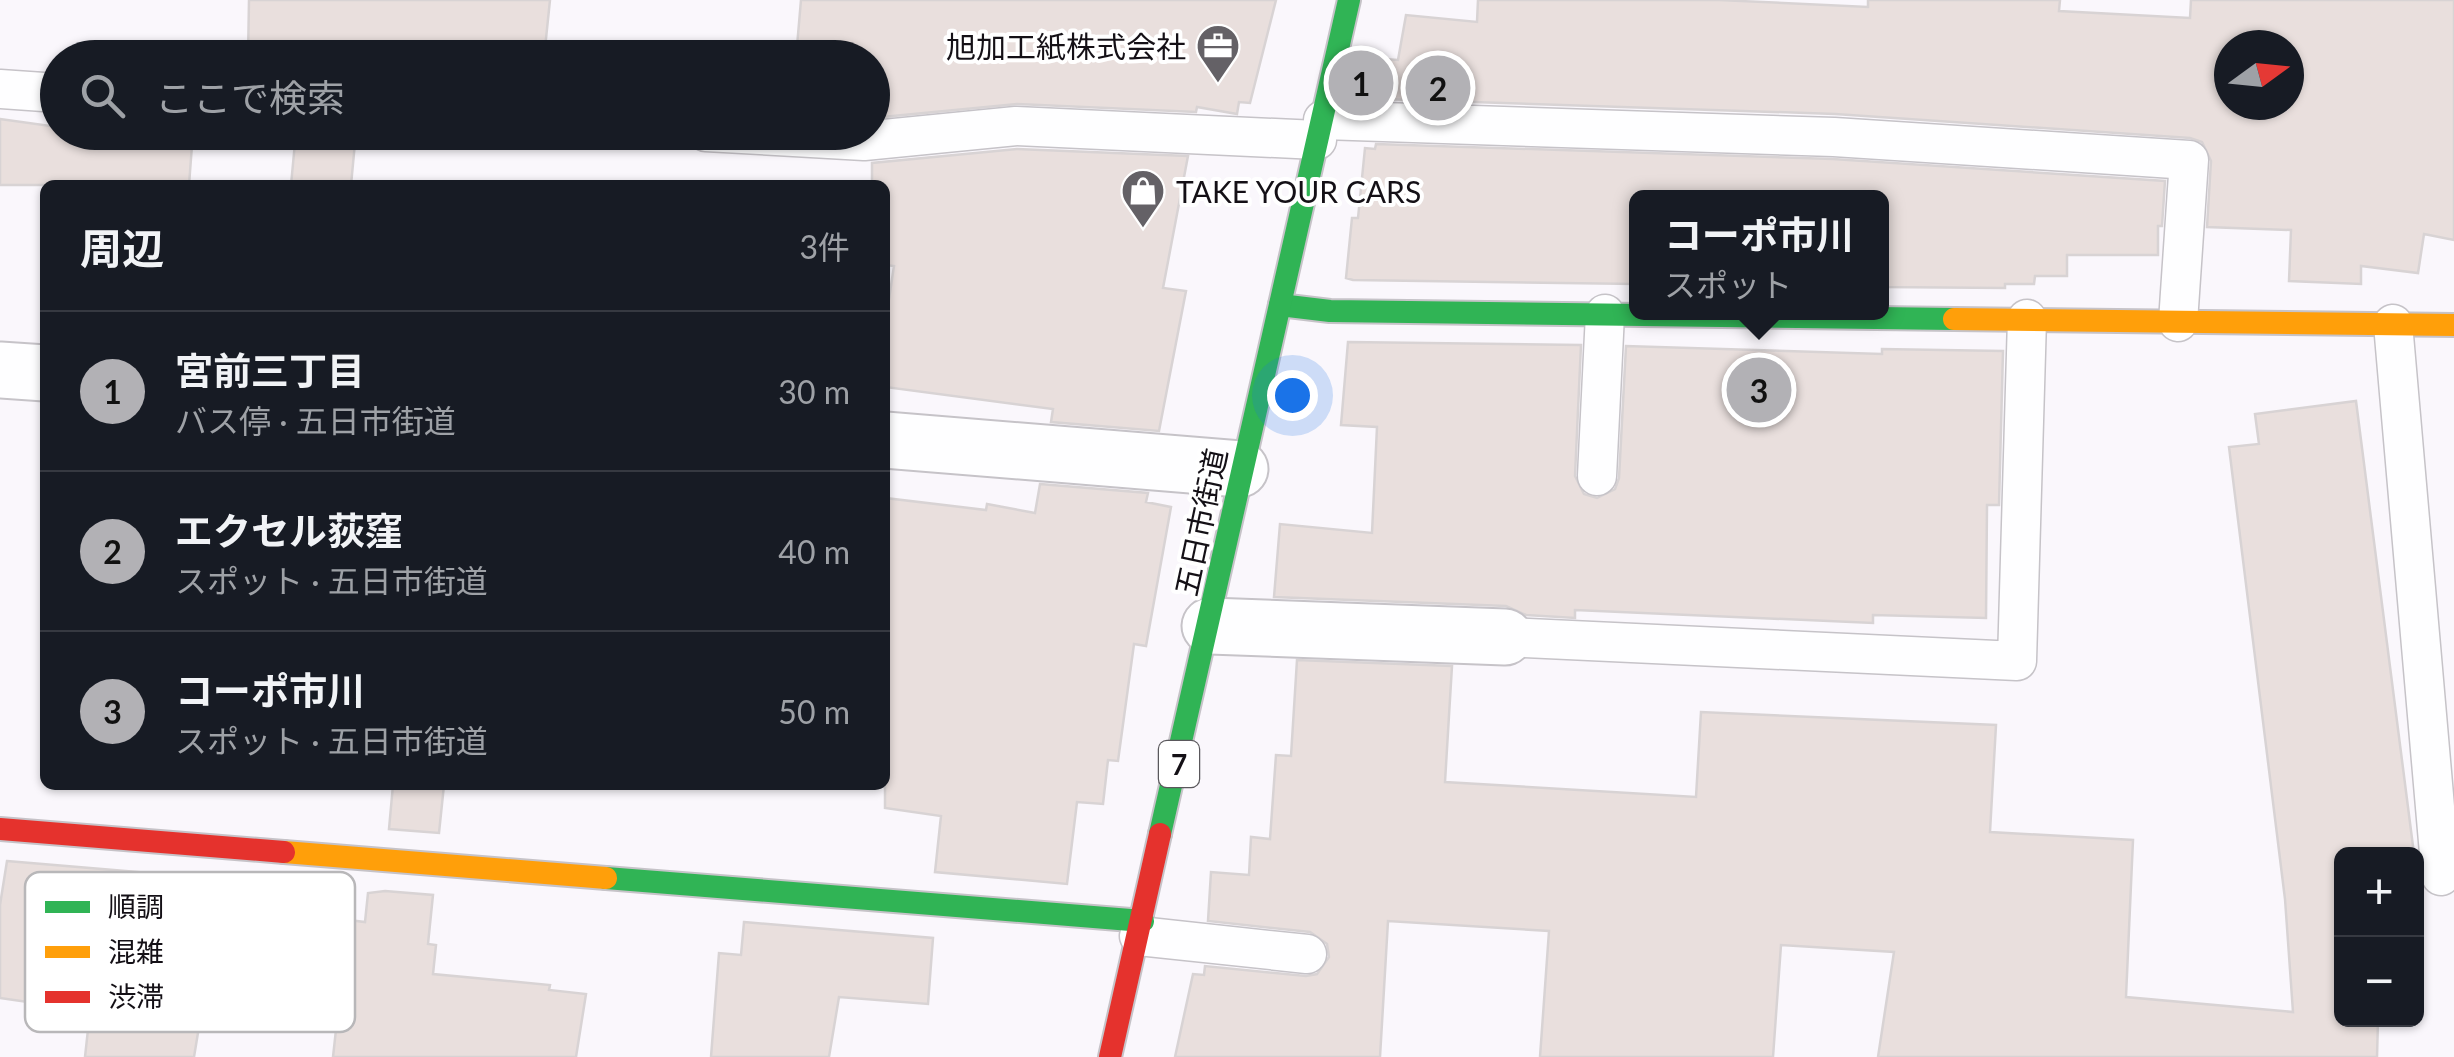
<!DOCTYPE html>
<html lang="ja">
<meta charset="utf-8">
<style>
body{margin:0;font-family:Lato,"Noto Sans JP",sans-serif;background:#20242c;color:#f1f3f6}
.controls{position:absolute;right:30px;bottom:30px;display:grid;overflow:hidden;border-radius:15px;box-shadow:0 2px 8px #0004}
.controls button{width:90px;height:90px;display:grid;place-items:center;padding:0;border:0;border-bottom:2px solid #363941;background:#171b24;color:#f1f3f6;font:50px sans-serif}
.compass{position:absolute;left:2214px;top:30px;width:90px;height:90px;border-radius:50%;background:#171b24;box-shadow:0 2px 8px #0004;rotate:75deg}
.you{position:absolute;left:1292px;top:395px;width:35px;height:35px;margin:-25px;border:8px solid #fff;border-radius:50%;background:#1a73e8;box-shadow:0 0 0 15px #1a73e833}
.badge{display:grid;place-items:center;width:65px;height:65px;border-radius:50%;background:#b2b1b5;color:#111;font-size:32px;font-weight:700}
.pin{position:absolute;translate:-50% -50%;border:5px solid #fff;box-shadow:0 2px 10px #0006}
.popup{position:absolute;left:1629px;top:190px;width:260px;height:130px;box-sizing:border-box;display:grid;place-content:center;border-radius:15px;background:#171b24;filter:drop-shadow(0 2px 8px #0005);font-size:32px;white-space:nowrap;color:#9ea1a6}
.popup b{font-size:38px;color:#f1f3f6}
.popup::after{content:'';position:absolute;left:50%;top:100%;margin-left:-20px;border:20px solid transparent;border-top-color:#171b24}
.list{margin:0;padding:0;list-style:none}
h2{display:flex;justify-content:space-between;align-items:center;height:130px;margin:0;padding:0 40px;font-size:42px}
h2 small{font-size:32px;font-weight:400;color:#9ea1a6}
.list li{display:grid;grid-template-columns:65px 1fr auto;gap:30px;align-items:center;box-sizing:border-box;height:160px;padding:0 40px;border-top:2px solid #363941}
.list b{display:block;font-size:38px;white-space:nowrap}
.list p{margin:0;font-size:32px;white-space:nowrap;color:#9ea1a6}
.list em{font-size:32px;font-style:normal;color:#9ea1a6}
.icon{flex:none;width:55px;height:55px;fill:none;stroke:currentColor;stroke-width:2;stroke-linecap:round;stroke-linejoin:round}
.map{position:relative;flex:none;width:2454px;height:1057px;overflow:hidden}
.search{position:absolute;background:#171b24;box-shadow:0 2px 8px #0004;left:40px;top:40px;width:850px;height:110px;display:flex;align-items:center;gap:25px;box-sizing:border-box;padding:0 35px;border-radius:55px;color:#9ea1a6;font-size:38px}
.panel{position:absolute;background:#171b24;box-shadow:0 2px 8px #0004;left:40px;top:180px;width:850px;height:610px;border-radius:15px}
.map>svg:first-child{display:block}
.building{fill:#e9dfdd;stroke:#d8d3d4;stroke-width:2.5;fill-rule:evenodd}
.lines{fill:none;stroke-linecap:round;stroke-linejoin:round}
.lane-casing{stroke:#c6c3c8;stroke-width:41}
.street-casing{stroke:#c6c3c8;stroke-width:59}
.fast-casing{stroke:#c6c3c8;stroke-width:26}
.slow-casing{stroke:#c6c3c8;stroke-width:26}
.jam-casing{stroke:#c6c3c8;stroke-width:26}
.lane{stroke:#fefeff;stroke-width:38}
.street{stroke:#fefeff;stroke-width:55}
.fast{stroke:#30b455;stroke-width:22}
.slow{stroke:#ff9f0a;stroke-width:22}
.jam{stroke:#e5322d;stroke-width:22}
.labels{text-anchor:middle;dominant-baseline:central;stroke-width:8;stroke-linejoin:round;paint-order:stroke}
.shield{fill:#fff;stroke:#5a585c;stroke-width:2.5}
.shield-label{font-size:28px;font-weight:bold;fill:#141016}
.poi-label{font-size:30px;fill:#141016;stroke:#fff;text-anchor:end}
.street-label{font-size:30px;fill:#141016;stroke:#fff}
.key{fill:#fff;stroke:#b8b7b9;stroke-width:2.5}
.key-label{font-size:28px;fill:#141016}
</style>
<div class="map">
<svg width="2454" height="1057" viewBox="0 0 2454 1057">
<rect width="100%" height="100%" fill="#faf7fc"/>
<g class="building">
<polygon points="249,0 550,0 544,58 248,58"/>
<polygon points="801,0 1276,0 1250,103 1239,102 1237,114 1197,107 1196,112 1017,104 872,118 872,58 796,58"/>
<path d="M1478,0h241l149,7v-7h192l-1,11 131,7 1,-18h263v240l-30,-6 -6,39 -57,-7v18l-72,-3 2,-51 -84,-3 4,-66 -9,-19 -12,-4 -355,-24 -454,-15 4,-40 13,1 8,-45 71,7zM2229,45h60v60h-60z"/>
<polygon points="0,119 58,127 58,132 193,132 189,185 0,185"/>
<polygon points="296,132 356,132 351,185 291,185"/>
<polygon points="1376,144 1833,159 2165,181 2162,226 2158,226 2158,255 2067,255 2067,276 2035,276 2034,284 2005,284 2005,288 1882,287 1882,198 1636,198 1636,284 1353,280 1346,278 1352,218 1358,218 1365,148 1375,149"/>
<polygon points="1017,149 1188,156 1163,288 1186,291 1159,431 1051,422 1053,409 885,387 885,325 894,266 885,265 885,185 872,185 872,163"/>
<polygon points="1348,342 1581,345 1575,476 1584,494 1597,498 1615,489 1619,478 1626,346 1882,354 1882,349 2003,351 1999,505 1987,505 1986,618 1873,615 1873,623 1575,610 1575,618 1526,615 1506,606 1274,597 1280,524 1372,533 1377,427 1341,425"/>
<polygon points="2356,401 2414,854 2342,854 2342,1020 2378,1020 2377,1057 1878,1057 1894,952 1781,945 1773,1057 1540,1057 1549,931 1388,921 1380,1057 1175,1057 1193,974 1204,975 1205,966 1306,976 1317,974 1329,957 1327,944 1310,932 1208,921 1211,872 1249,875 1251,837 1270,839 1276,755 1291,756 1297,660 1452,666 1445,782 1696,797 1701,712 1996,725 1990,832 2133,840 2126,997 2293,1012 2285,899 2229,447 2259,444 2255,414"/>
<polygon points="1040,484 1148,493 1146,502 1171,507 1146,646 1134,644 1118,761 1108,760 1103,804 1077,802 1067,884 935,872 941,816 885,808 885,498 986,510 987,504 1035,513"/>
<polygon points="393,785 444,785 439,833 389,829"/>
<polygon points="7,861 184,876 182,925 192,925 188,963 209,966 194,1057 85,1057 90,1011 0,998 0,905"/>
<polygon points="385,891 433,895 428,944 436,945 433,974 550,985 549,990 586,994 576,1057 333,1057 348,920 365,922 368,893"/>
<polygon points="744,922 933,938 928,1004 839,997 829,1057 711,1057 719,953 741,955"/>
</g>
<g class="lines">
<defs>
<g id="lane">
<polyline points="0,89 58,93"/>
<polyline points="1323,120 1834,137 2189,160 2178,322"/>
<polyline points="706,132 864,141 1016,126 1317,140"/>
<polyline points="2393,324 2441,876"/>
<polyline points="1597,476 1605,314"/>
<polyline points="1505,637 2017,661 2027,319"/>
<polyline points="1139,936 1307,954"/>
</g>
<g id="street">
<polyline points="0,370 45,373"/>
<polyline points="885,440 1240,469"/>
<polyline points="1210,626 1505,637"/>
</g>
<g id="fast">
<polyline points="1280,305 1330,311 1954,319"/>
<polyline points="1160,834 1349,0"/>
<polyline points="606,878 1143,921"/>
</g>
<g id="slow">
<polyline points="1954,319 2454,325"/>
<polyline points="284,852 606,878"/>
</g>
<g id="jam">
<polyline points="0,829 284,852"/>
<polyline points="1110,1057 1160,834"/>
</g>
</defs>
<use href="#lane" class="lane-casing"/>
<use href="#street" class="street-casing"/>
<use href="#fast" class="fast-casing"/>
<use href="#slow" class="slow-casing"/>
<use href="#jam" class="jam-casing"/>
<use href="#lane" class="lane"/>
<use href="#street" class="street"/>
<use href="#fast" class="fast"/>
<use href="#slow" class="slow"/>
<use href="#jam" class="jam"/>
</g>
<defs>
<symbol id="office-pin" viewBox="-11 -11 22 30"><path d="M0 17L-7.5 6A9.5 9.5 0 1 1 7.5 6Z" fill="#646166" stroke="#fff"/><path d="M-6-3h4V-5.5h4V-3h4V5H-6ZM-1-4.5V-3h2v-1.5ZM-6 0V1H6V0Z" fill="#fff"/></symbol>
<symbol id="shop-pin" viewBox="-11 -11 22 30"><path d="M0 17L-7.5 6A9.5 9.5 0 1 1 7.5 6Z" fill="#646166" stroke="#fff"/><path d="M-5-2.5h2.3a2.7 3.5 0 0 1 5.4 0H5L5.5 6h-11ZM-1.5-2.5h3a1.5 2.3 0 0 0-3 0Z" fill="#fff"/></symbol>
</defs>
<g fill-rule="evenodd">
<use href="#office-pin" x="1193" y="21" width="50" height="68"/>
<use href="#shop-pin" x="1118" y="166" width="50" height="68"/>
</g>
<g class="labels">
<rect class="shield" x="1159" y="741" width="40" height="46" rx="8"/>
<g class="shield-label">
<text x="1179" y="764">7</text>
</g>
<g class="poi-label">
<text x="1186" y="46">旭加工紙株式会社</text>
<text x="1176" y="191" text-anchor="start">TAKE YOUR CARS</text>
</g>
<g class="street-label">
<text transform="translate(1200 522) rotate(-78)">五日市街道</text>
</g>
</g>
<rect x="25" y="872" width="330" height="160" rx="15" class="key"/>
<rect x="45" y="901" width="45" height="12" fill="#30b455"/>
<rect x="45" y="946" width="45" height="12" fill="#ff9f0a"/>
<rect x="45" y="991" width="45" height="12" fill="#e5322d"/>
<g class="key-label">
<text x="108" y="917">順調</text>
<text x="108" y="962">混雑</text>
<text x="108" y="1007">渋滞</text>
</g>
</svg>
<div class="controls">
<button>+</button>
<button>−</button>
</div>
<svg class="compass" viewBox="-18 -18 36 36"><path d="M0-13l5 13h-10z" fill="#e53935"/><path d="M0 13l5-13h-10z" fill="#9ea1a6"/></svg>
<div class="you"></div>
<div class="pin badge" style="left:1361px;top:83px">1</div>
<div class="pin badge" style="left:1438px;top:88px">2</div>
<div class="pin badge" style="left:1759px;top:390px">3</div>
<div class="popup"><b>コーポ市川</b>スポット</div>
<div class="search"><svg class="icon" aria-label="search" viewBox="0 0 24 24"><circle cx="10" cy="10" r="6"/><path d="M15 15l6 6"/></svg>ここで検索</div>
<section class="panel">
<h2>周辺<small>3件</small></h2>
<ul class="list">
<li><span class="badge">1</span><div><b>宮前三丁目</b><p>バス停 · 五日市街道</p></div><em>30 m</em></li>
<li><span class="badge">2</span><div><b>エクセル荻窪</b><p>スポット · 五日市街道</p></div><em>40 m</em></li>
<li><span class="badge">3</span><div><b>コーポ市川</b><p>スポット · 五日市街道</p></div><em>50 m</em></li>
</ul>
</section>
</div>
